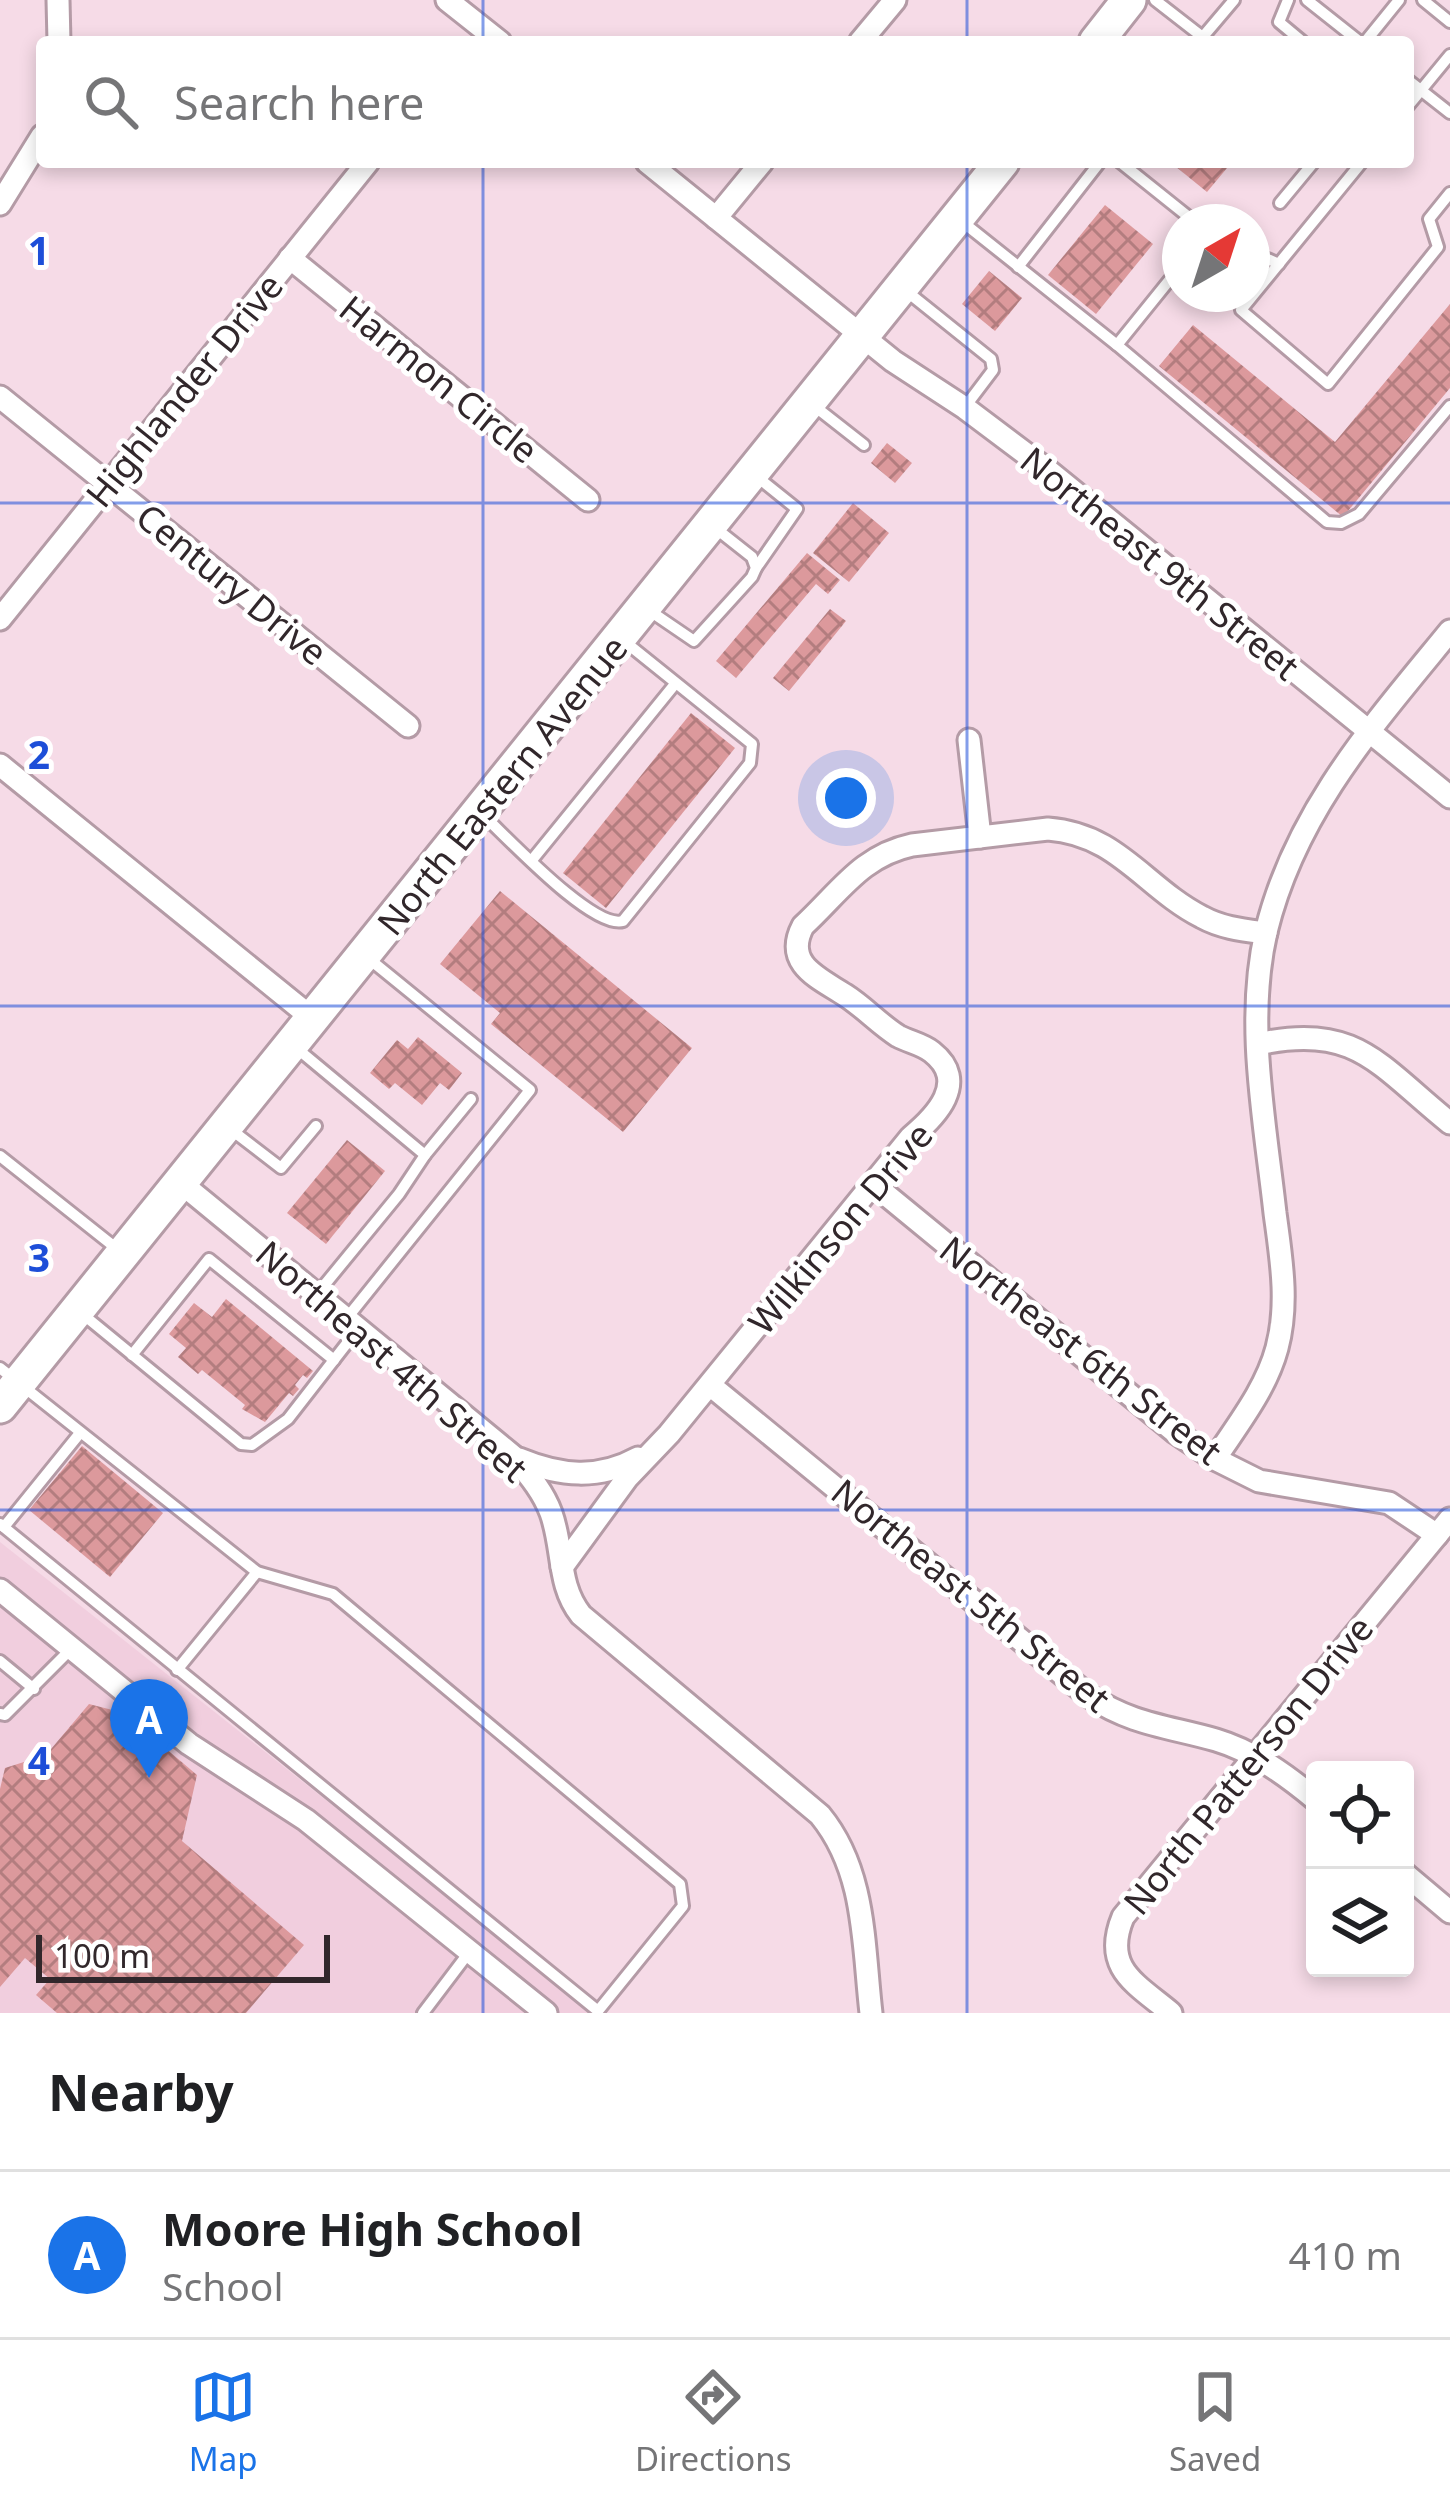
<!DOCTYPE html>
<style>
body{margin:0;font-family:"Noto Sans",sans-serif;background:#f6f6f6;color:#202124}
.controls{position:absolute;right:36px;bottom:36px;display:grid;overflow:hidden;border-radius:12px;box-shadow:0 6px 18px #0003}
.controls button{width:108px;height:108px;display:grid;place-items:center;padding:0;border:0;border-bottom:3px solid #e0e0e0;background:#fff;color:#202124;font:60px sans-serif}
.compass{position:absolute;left:1162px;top:204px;width:108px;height:108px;border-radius:50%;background:#fff;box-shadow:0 6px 18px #0003;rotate:39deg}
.scale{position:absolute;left:36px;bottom:30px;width:294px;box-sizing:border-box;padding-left:12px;border:6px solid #31272b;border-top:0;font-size:33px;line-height:42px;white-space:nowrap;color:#31272b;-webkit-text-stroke:9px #fff;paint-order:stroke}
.you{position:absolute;left:846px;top:798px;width:42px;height:42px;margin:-30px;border:9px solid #fff;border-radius:50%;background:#1a73e8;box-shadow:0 0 0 18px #1a73e833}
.badge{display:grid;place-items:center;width:78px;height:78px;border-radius:50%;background:#1a73e8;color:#fff;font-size:39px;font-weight:700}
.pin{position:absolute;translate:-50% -99px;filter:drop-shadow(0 3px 6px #0008)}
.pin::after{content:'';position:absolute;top:63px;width:42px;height:36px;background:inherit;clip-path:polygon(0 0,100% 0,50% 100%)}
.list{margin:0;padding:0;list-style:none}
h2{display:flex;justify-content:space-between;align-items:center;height:156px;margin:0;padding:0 48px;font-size:51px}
h2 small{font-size:39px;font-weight:400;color:#757577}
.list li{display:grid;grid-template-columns:78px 1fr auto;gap:36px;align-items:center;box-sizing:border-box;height:168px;padding:0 48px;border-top:3px solid #e0e0e0}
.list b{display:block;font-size:45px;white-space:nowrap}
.list p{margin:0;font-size:39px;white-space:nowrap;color:#757577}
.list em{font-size:39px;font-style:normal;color:#757577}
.icon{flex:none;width:66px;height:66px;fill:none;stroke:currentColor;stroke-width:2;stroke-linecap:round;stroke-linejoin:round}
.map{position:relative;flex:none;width:1450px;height:2013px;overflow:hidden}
.search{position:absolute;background:#fff;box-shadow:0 6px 18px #0003;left:36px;right:36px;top:36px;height:132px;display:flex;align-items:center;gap:30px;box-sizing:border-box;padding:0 42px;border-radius:12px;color:#757577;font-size:45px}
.sheet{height:324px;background:#fff}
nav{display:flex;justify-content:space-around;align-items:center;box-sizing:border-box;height:168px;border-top:3px solid #e0e0e0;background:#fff;font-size:33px;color:#757577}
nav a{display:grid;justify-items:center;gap:6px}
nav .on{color:#1a73e8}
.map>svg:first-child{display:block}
.built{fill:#f1cede}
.building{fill:url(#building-cross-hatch)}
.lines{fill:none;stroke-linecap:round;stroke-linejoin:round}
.lane-casing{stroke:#b49ba6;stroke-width:16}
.street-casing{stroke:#b49ba6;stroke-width:27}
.secondary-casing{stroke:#b49ba6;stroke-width:39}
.lane{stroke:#fff;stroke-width:10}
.street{stroke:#fff;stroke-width:21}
.secondary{stroke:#fff;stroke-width:33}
.grid{fill:none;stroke:#1d4ed8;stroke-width:3;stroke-opacity:0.55}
.labels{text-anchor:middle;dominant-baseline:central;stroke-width:10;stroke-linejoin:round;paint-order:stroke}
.street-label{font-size:36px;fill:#31272b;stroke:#fff}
.grid-label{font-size:39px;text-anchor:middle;font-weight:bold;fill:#1d4ed8;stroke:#fff;stroke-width:10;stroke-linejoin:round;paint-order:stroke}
</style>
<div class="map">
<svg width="1450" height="2013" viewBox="0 0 1450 2013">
<defs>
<pattern id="building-cross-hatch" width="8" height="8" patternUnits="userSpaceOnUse" patternTransform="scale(3)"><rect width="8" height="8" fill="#dc999c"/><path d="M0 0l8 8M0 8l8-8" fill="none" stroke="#b37d7f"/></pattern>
</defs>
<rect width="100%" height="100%" fill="#f6dbe7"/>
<polygon class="built" points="0,1542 595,2013 0,2013"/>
<g class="building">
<polygon points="1170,162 1232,162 1207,192"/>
<polygon points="1105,205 1153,244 1096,314 1048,275"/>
<polygon points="989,271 1022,298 995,331 962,304"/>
<polygon points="1450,304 1450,388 1343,517 1159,366 1193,325 1335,442"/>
<polygon points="887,443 912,463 895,483 871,463"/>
<polygon points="853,503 889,533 849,582 813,553"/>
<polygon points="807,553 840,580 828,594 816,584 736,678 716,661"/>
<polygon points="830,609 846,621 789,691 773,678"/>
<polygon points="691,713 735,748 606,908 563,873"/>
<polygon points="500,891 692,1048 623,1132 491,1024 500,1013 440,964"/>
<polygon points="418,1037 462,1073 449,1090 440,1083 422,1105 395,1083 389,1089 370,1073 397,1040 408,1049"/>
<polygon points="347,1140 385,1171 326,1244 287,1213"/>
<polygon points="226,1299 313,1371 307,1378 303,1375 295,1385 299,1389 293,1396 289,1393 265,1422 242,1409 245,1405 202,1370 198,1374 178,1357 186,1348 169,1334 194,1303 212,1317"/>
<polygon points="82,1446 163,1513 110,1577 29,1510"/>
<polygon points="89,1704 124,1713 197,1775 182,1841 304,1945 246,2013 57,2013 36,1995 50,1979 25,1958 0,1987 0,1789 5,1768 46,1755"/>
</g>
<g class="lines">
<defs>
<g id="lane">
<polyline points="1155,0 1209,42"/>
<polyline points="1288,0 1279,22 1303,42"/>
<polyline points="1307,0 1360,42"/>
<polyline points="1423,0 1450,22"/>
<polyline points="1201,39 1234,0"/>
<polyline points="1365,42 1399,0"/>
<polyline points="1408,80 1450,113"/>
<polyline points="1408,106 1450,55"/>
<polyline points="1120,162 1195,222"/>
<polyline points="1362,162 1241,310 1328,384 1438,247 1429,219 1450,193"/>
<polyline points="1280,203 1314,162"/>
<polyline points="960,220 1117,345 1180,267"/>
<polyline points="1252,252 1279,264"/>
<polyline points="1018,267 1100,162"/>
<polyline points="905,290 991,359 993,370 965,407"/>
<polyline points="1117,345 1327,522 1341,523 1359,514 1450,406"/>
<polyline points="813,405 864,445"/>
<polyline points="756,568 797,509 756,476"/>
<polyline points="650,611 694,641 752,577 756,568 752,557 714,527"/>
<path d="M482,814c25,23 111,116 141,107l127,-158 2,-19 -128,-103"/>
<polyline points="532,860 675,684"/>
<polyline points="294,1046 425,1155 399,1194 317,1294"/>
<polyline points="229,1128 281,1168 316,1126"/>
<polyline points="425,1155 471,1099"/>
<polyline points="0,1156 121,1252"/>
<polyline points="80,1312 241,1444 252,1445 288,1419 358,1329"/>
<polyline points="347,1318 530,1090 368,958"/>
<polyline points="132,1355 209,1259 334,1360"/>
<polyline points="0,1368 257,1572 333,1594 680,1884 683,1906 598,2011 0,1524"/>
<polyline points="4,1527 80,1433"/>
<polyline points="0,1661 34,1689"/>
<polyline points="177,1670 257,1572"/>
<polyline points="0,1714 5,1715 71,1649"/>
<polyline points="423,2013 470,1951"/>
</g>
<g id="street">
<polyline points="58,0 59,42"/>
<polyline points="447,0 500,42"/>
<polyline points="860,42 895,0"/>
<polyline points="647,162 893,361 965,408 1046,469 1450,797"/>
<polyline points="0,204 42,136"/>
<polyline points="716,218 762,162"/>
<polyline points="290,258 588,500"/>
<polyline points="0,397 408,726"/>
<polyline points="0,619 368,162"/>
<polyline points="969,740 980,837"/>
<polyline points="0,765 312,1018"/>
<path d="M1258,1044c98,-22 121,22 192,79"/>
<path d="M181,1183l332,273c15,18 30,35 38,57 13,36 6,72 30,102l239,200c46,56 43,129 51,198"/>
<polyline points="873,1184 1175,1432 1215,1459 1259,1481 1389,1503 1437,1535"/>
<path d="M710,1385l379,311c44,29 78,30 127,44 37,11 70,35 99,59"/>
<path d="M519,1459c41,17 79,21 119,-1"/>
<path d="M1215,1459c23,-35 51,-70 62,-111 12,-45 4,-90 -2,-135 -10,-91 -30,-190 -9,-281 29,-120 108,-208 184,-301"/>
<path d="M562,1567l65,-89 42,-44 242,-297c24,-20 59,-55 21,-85 -10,-8 -23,-10 -34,-16 -19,-12 -34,-29 -53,-41 -26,-17 -62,-31 -42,-69 37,-34 58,-70 109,-81l136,-16c70,5 97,59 154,88 20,11 41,13 64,16"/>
<polyline points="0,1590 189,1744 306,1820 546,2013"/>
<polyline points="1405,1874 1450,1912"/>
<path d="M1171,2013c-36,-30 -69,-45 -48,-96l327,-398"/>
</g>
<g id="secondary">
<polyline points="1096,42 1129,0"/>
<polyline points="0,1406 1002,162"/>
</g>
</defs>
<use href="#lane" class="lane-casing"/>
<use href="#street" class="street-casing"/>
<use href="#secondary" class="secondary-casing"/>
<use href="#lane" class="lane"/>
<use href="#street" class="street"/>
<use href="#secondary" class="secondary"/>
</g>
<path class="grid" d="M483,0v42M967,0v42M483,162v1851M967,162v1851M0,503h1450M0,1006h1450M0,1510h1450"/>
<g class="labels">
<g class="street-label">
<text transform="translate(439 379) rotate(39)">Harmon Circle</text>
<text transform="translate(184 390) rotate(-51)">Highlander Drive</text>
<text transform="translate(1160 563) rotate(39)">Northeast 9th Street</text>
<text transform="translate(232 584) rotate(39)">Century Drive</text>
<text transform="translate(502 785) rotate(-51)">North Eastern Avenue</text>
<text transform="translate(840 1228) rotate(-50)">Wilkinson Drive</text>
<text transform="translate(1081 1350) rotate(38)">Northeast 6th Street</text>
<text transform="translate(392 1361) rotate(41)">Northeast 4th Street</text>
<text transform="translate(971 1595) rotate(39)">Northeast 5th Street</text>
<text transform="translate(1248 1765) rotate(-51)">North Patterson Drive</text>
</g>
</g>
<g class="grid-label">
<text x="39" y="265">1</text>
<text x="39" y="769">2</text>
<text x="39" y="1272">3</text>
<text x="39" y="1775">4</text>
</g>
</svg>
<div class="controls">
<button><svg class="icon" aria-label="locate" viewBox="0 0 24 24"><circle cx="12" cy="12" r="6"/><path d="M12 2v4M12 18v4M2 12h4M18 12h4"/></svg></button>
<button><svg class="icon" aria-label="layers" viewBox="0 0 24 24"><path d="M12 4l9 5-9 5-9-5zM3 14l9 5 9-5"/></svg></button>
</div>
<svg class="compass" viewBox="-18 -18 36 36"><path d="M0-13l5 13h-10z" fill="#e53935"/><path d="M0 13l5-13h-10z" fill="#757577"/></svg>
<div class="scale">100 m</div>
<div class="you"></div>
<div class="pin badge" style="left:149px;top:1778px">A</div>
<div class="search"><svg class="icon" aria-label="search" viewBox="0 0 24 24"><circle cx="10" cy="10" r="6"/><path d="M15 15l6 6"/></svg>Search here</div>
</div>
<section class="sheet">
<h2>Nearby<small></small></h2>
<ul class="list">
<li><span class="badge">A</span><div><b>Moore High School</b><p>School</p></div><em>410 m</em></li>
</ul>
</section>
<nav>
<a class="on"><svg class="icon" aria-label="map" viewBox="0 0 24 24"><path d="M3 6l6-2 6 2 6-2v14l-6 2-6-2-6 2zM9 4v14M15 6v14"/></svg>Map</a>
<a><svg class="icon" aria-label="directions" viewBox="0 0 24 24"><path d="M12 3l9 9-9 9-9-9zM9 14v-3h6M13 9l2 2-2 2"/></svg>Directions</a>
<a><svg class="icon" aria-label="saved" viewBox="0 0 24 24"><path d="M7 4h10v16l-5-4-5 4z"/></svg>Saved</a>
</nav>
